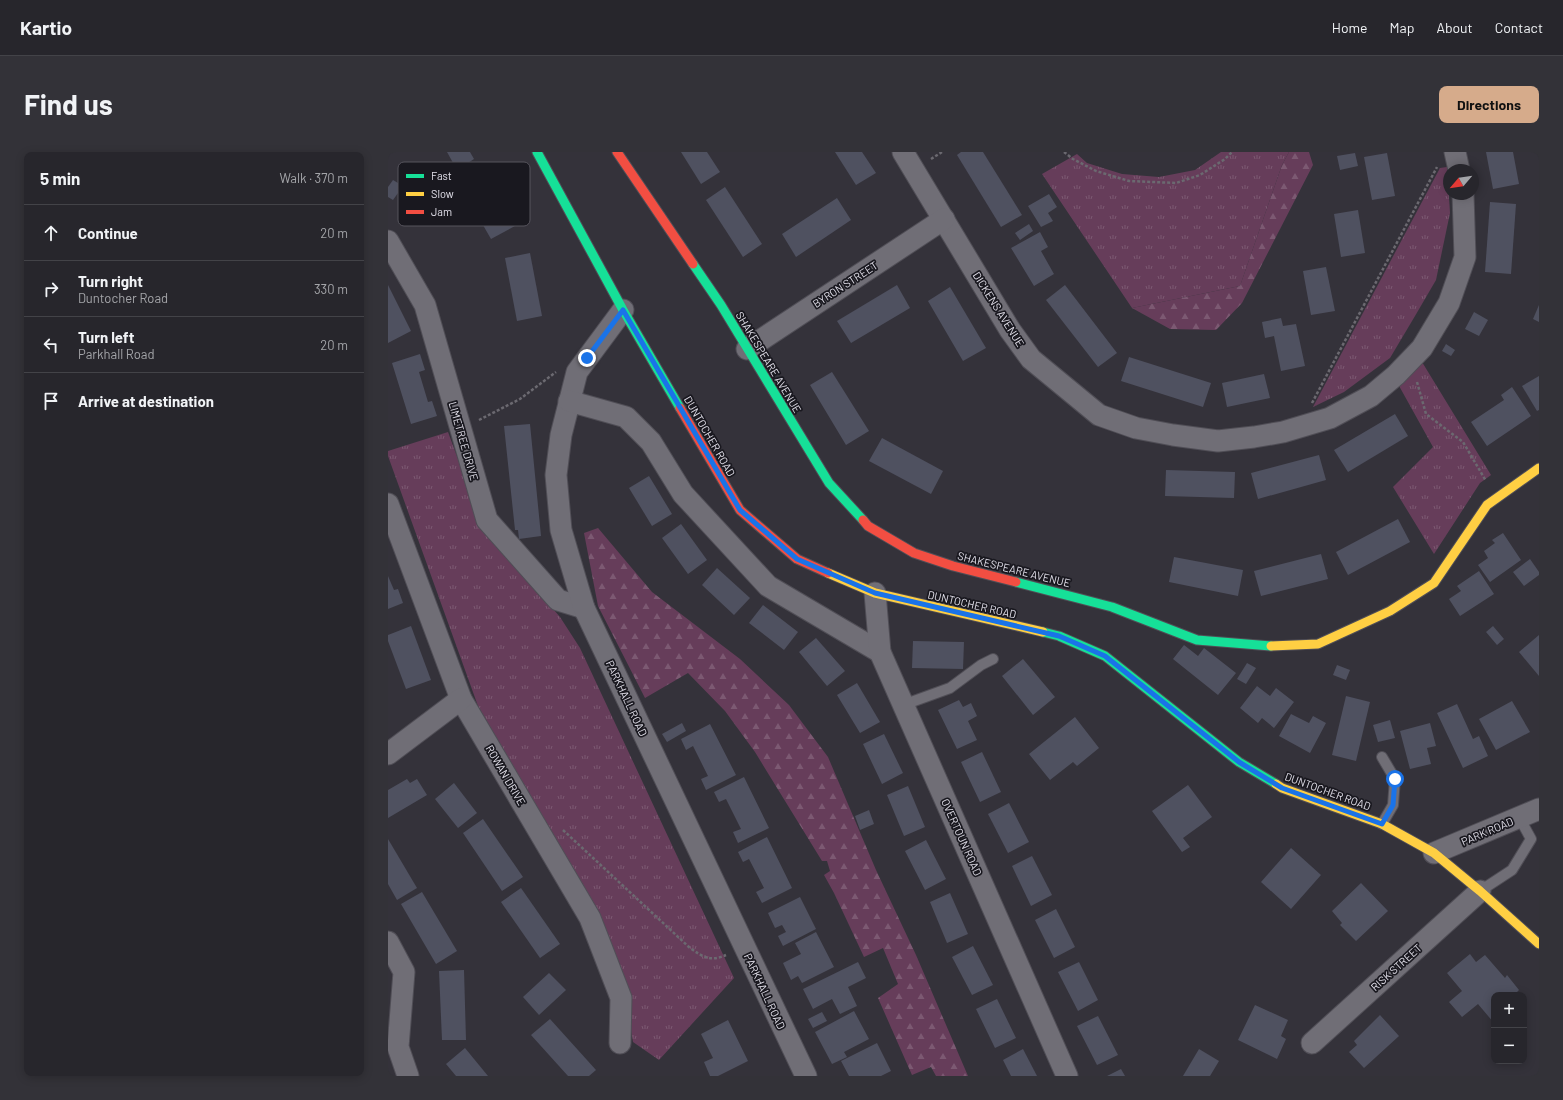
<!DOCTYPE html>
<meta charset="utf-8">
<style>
body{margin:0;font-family:Barlow,sans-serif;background:#333238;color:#f1f3f6}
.controls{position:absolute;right:12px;bottom:12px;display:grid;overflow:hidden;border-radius:8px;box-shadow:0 2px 10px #0003}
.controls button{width:36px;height:36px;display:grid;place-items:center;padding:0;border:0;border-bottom:1px solid #434348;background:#27262c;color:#f1f3f6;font:20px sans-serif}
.compass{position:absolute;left:1055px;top:12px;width:36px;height:36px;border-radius:50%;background:#27262c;box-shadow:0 2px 10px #0003;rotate:241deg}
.stop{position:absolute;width:12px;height:12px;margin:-9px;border:3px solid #1a73e8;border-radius:50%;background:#fff}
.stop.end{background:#1a73e8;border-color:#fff;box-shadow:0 1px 4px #0008}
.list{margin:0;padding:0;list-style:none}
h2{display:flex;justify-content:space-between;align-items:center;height:52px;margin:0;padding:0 16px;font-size:17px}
h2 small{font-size:13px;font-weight:400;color:#a4a5a9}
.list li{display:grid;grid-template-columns:26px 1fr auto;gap:12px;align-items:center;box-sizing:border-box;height:56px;padding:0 16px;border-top:1px solid #434348}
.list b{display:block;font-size:15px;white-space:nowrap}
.list p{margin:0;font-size:13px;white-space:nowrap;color:#a4a5a9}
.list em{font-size:13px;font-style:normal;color:#a4a5a9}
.icon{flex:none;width:22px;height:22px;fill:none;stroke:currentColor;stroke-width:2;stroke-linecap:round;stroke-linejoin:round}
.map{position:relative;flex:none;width:1151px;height:924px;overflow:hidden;border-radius:8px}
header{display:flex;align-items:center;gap:24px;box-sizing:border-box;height:56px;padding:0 20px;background:#27262c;border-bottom:1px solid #434348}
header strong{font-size:19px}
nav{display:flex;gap:22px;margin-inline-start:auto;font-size:14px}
.intro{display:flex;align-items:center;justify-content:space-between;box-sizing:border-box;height:96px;padding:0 24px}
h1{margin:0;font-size:28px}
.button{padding:10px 18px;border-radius:8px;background:#d6ab8b;color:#111;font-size:14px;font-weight:700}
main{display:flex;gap:24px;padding:0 24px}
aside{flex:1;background:#27262c;border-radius:8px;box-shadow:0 2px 10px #0003}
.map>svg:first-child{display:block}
.grass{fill:url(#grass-tufts)}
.forest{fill:url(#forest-firs)}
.building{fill:#4f5160}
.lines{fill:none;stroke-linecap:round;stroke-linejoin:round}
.lane-casing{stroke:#504e56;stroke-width:12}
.street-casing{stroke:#504e56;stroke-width:23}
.fast-casing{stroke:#504e56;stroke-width:11}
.slow-casing{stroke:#504e56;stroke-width:11}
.jam-casing{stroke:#504e56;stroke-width:11}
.path{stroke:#6b6970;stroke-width:2.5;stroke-dasharray:3 2;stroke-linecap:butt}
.lane{stroke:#706e76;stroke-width:10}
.street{stroke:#706e76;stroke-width:21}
.fast{stroke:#16e098;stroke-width:9}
.slow{stroke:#ffcf43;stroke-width:9}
.jam{stroke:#f24e42;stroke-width:9}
.route{stroke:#1a73e8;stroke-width:5}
.labels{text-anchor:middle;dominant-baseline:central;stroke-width:3.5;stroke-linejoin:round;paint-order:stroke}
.street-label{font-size:11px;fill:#e3e1eb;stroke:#19181f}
.key{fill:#19181f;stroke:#56545c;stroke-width:1}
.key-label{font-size:11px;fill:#e3e1eb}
</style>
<header>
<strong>Kartio</strong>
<nav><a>Home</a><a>Map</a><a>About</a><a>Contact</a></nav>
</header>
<div class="intro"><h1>Find us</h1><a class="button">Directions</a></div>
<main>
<aside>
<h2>5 min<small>Walk · 370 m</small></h2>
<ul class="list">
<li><svg class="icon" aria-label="ahead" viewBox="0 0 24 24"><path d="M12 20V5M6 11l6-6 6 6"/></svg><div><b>Continue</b></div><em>20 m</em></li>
<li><svg class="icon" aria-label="right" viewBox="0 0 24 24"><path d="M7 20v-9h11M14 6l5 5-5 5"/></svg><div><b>Turn right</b><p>Duntocher Road</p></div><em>330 m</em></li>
<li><svg class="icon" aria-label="left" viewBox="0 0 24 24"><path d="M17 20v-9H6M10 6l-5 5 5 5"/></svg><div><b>Turn left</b><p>Parkhall Road</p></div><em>20 m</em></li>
<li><svg class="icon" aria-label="arrive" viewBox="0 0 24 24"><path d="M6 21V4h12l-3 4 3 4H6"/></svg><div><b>Arrive at destination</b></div></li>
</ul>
</aside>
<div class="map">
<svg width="1151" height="924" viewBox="0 0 1151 924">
<defs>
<pattern id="grass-tufts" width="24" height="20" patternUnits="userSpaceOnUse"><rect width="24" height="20" fill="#663d5a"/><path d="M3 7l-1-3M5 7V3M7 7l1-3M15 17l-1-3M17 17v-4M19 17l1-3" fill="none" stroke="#7c5972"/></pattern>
<pattern id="forest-firs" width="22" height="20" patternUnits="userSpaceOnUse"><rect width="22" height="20" fill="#663d5a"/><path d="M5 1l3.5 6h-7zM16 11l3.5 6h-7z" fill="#7c5972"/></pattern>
</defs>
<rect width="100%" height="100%" fill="#34323a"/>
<g class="grass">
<polygon points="833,0 901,0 894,13 852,134 744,156 654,22 689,2 699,11 734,22 771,25 807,18"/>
<polygon points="1059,15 1062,61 1048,128 1027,164 1002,206 956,240 925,255 1052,16"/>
<polygon points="1034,210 1103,323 1092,331 1046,402 1005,335 1045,295 1010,232"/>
<polygon points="60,280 96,378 172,465 192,496 346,826 271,908 245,890 235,832 180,708 90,554 0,304 0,299"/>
</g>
<g class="forest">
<polygon points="901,0 921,0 925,13 854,151 828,178 782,177 744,156 852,134 894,13"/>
<polygon points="210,376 264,440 352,507 401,553 440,605 488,718 528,803 580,924 548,924 543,915 524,923 490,846 510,832 495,796 476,805 446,741 436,723 442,719 439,709 434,709 367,600 337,559 300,521 257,546 210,454 196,381"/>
</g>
<g class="building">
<polygon points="59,0 82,0 86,7 69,18"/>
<polygon points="293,0 319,0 332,20 313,32"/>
<polygon points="447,0 474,0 488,21 468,33"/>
<polygon points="573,0 595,0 634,63 613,75 569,3"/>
<polygon points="1098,0 1125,0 1131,32 1105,37"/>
<polygon points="967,1 970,14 952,18 949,4"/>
<polygon points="999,1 1007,44 984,48 976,5"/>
<polygon points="99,26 127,74 103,87 76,40"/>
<polygon points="5,28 15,34 5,48 0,45 0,35"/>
<polygon points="337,35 374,92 355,105 318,48"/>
<polygon points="661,42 669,55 660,61 665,69 653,75 640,54"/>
<polygon points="449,46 463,68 408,105 394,82"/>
<polygon points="1102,50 1128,52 1123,122 1097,120"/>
<polygon points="970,58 977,101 953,105 946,62"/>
<polygon points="641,72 645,79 632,88 627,81"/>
<polygon points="652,80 660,95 653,99 666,122 646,134 623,96"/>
<polygon points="142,101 154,164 129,169 117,106"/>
<polygon points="938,115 947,159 923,163 915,119"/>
<polygon points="0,133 23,179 0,191"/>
<polygon points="509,133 522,156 463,191 449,169"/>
<polygon points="677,133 729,201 710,215 658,148"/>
<polygon points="562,135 598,196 575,209 540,149"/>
<polygon points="1151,153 1151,170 1145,167"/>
<polygon points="1086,160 1100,168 1091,184 1077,177"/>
<polygon points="893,166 895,174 908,172 917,214 893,219 886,184 877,186 874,170"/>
<polygon points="1058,192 1067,198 1063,204 1054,199"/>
<polygon points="32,202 37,218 31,220 40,250 44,249 49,264 23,272 4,211"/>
<polygon points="741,205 823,231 815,255 733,229"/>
<polygon points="444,220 481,279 458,293 422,233"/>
<polygon points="876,222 882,246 839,255 834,231"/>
<polygon points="1151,224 1151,258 1149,259 1134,234"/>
<polygon points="1124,235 1143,264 1099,294 1083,270 1116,248 1113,243"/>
<polygon points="1007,262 1020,284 960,320 946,298"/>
<polygon points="142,272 153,384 131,387 130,378 127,378 116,274"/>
<polygon points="494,286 555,319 543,342 481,309"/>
<polygon points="931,303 938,328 870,347 863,321"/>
<polygon points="778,318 847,320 846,346 777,344"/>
<polygon points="261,324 284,362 264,374 241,336"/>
<polygon points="1010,367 1022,390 960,423 948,400"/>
<polygon points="293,372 319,408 300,422 274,386"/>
<polygon points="1115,381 1133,408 1102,430 1090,413 1100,406 1096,399 1107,391 1104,388"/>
<polygon points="933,402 940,427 873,444 866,419"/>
<polygon points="786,405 855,418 850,444 781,430"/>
<polygon points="1142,407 1151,420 1151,423 1136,434 1125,420"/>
<polygon points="329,416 362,446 346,463 314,433"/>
<polygon points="1091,419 1106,442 1072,464 1061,447 1073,439 1069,434"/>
<polygon points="0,424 6,438 10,437 15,451 0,457"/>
<polygon points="375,453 410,480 396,498 361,471"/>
<polygon points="23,474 43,528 18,537 0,489 0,483"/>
<polygon points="1105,474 1116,487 1109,493 1098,480"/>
<polygon points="1151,483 1151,524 1131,500"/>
<polygon points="428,486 457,519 439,534 411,500"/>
<polygon points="525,489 576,490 575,517 524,516"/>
<polygon points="796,493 810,504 816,496 848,521 830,543 785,507"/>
<polygon points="635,507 667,545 645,563 614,524"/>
<polygon points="859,511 868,516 858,532 849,527"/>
<polygon points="949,513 962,518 958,528 945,523"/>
<polygon points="469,531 492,570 472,581 449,543"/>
<polygon points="869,534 882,544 888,536 906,550 886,576 874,566 870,571 852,556"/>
<polygon points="958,544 982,550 968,609 944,603"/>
<polygon points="571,548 575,555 583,551 589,564 580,569 589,588 569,597 550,558"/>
<polygon points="1124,549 1142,580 1108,598 1091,567"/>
<polygon points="1069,552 1085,587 1091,584 1100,604 1075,616 1049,561"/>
<polygon points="903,562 921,571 925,564 938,571 922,601 891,584"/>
<polygon points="687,565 711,596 689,614 685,610 662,628 641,602"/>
<polygon points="1002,568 1007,586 990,590 985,573"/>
<polygon points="294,571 298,579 279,590 274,582"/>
<polygon points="1042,571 1048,594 1039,596 1043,612 1022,617 1012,579"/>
<polygon points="322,572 348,623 318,638 313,627 320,624 305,594 298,598 293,587"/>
<polygon points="496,582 515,621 494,632 475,592"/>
<polygon points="594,600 613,640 592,650 573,610"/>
<polygon points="356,625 381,676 350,691 345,680 353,677 338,647 331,650 326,640"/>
<polygon points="19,627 22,631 29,627 39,643 0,666 0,638"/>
<polygon points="66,631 89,661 70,676 47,647"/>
<polygon points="800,633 824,665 795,686 802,695 794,700 764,659"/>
<polygon points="520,634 537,675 516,684 499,643"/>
<polygon points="621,651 641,690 620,701 600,662"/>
<polygon points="481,658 486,672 472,678 467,664"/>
<polygon points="95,667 135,725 114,739 75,681"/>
<polygon points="379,685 404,736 374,751 368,740 376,736 361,707 355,710 350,700"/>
<polygon points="0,687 29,736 9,748 0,732"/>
<polygon points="538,688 558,727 537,738 517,699"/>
<polygon points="903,696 933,723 903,757 873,730"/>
<polygon points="644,704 664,743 643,754 624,714"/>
<polygon points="973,731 1000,759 968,789 952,773 954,771 944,759"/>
<polygon points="133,736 172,792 152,806 113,750"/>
<polygon points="34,740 69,799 48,812 13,752"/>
<polygon points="562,741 580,782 559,791 542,750"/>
<polygon points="412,745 428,777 395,794 390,784 398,780 394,773 387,776 380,761"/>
<polygon points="668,757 687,795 666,806 647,768"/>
<polygon points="428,780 446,815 414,831 410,824 403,828 395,811 413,802 407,791"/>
<polygon points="585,794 605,833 584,843 564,805"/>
<polygon points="1082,802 1088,810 1097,803 1117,826 1119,823 1131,838 1126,843 1106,843 1106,871 1090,852 1074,865 1061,850 1074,839 1059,821"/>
<polygon points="470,810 478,826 460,835 469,854 452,862 444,847 425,857 415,837"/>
<polygon points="691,810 710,848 690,859 670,820"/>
<polygon points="76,818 78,888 54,888 51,819"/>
<polygon points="161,821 178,838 151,863 135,845"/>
<polygon points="609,847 628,886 607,896 588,857"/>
<polygon points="867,853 900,868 893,884 898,887 889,907 850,888"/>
<polygon points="466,859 481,887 456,900 459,905 444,912 427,880"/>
<polygon points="434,860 439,869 425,876 420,867"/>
<polygon points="992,863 1011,884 976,916 961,900 969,893 966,889"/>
<polygon points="710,864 730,903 709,913 689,874"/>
<polygon points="162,867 208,918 201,924 180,924 143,883"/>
<polygon points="340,868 360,909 330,924 322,924 316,910 325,906 313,882"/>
<polygon points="489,891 503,919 493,924 461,924 453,909"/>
<polygon points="77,896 100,924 68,924 58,912"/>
<polygon points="635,897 649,924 623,924 615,908"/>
<polygon points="811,897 831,909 822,924 795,924"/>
<polygon points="733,917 737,924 719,924"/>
</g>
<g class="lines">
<defs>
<g id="lane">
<polyline points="515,553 562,536 593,513 605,507"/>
<polyline points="994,672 1005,653 1007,627 994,605"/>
<polyline points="1092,739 1124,718 1143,687 1131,665"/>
</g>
<g id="street">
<polyline points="515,0 622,178 643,207 711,263 748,276 785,283 830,289 866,285 895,280 942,266 983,244 1008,223 1034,196 1061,151 1077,105 1075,42"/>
<polyline points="1067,0 1071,18"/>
<polyline points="0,89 37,153 99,368 170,448 196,456"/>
<polyline points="235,158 189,220 173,283 168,323 173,378 196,456 418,924"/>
<polyline points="359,197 556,67"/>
<polyline points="181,249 238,265 263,290 295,342 380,434 492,500"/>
<polyline points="0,352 73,547 202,766 233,846 232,891"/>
<polyline points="487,441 492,500 679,924"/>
<polyline points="0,602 73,547"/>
<polyline points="1046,701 1151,657"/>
<polyline points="0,790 16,820 10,895 20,924"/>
<polyline points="924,891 1092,739"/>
</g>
<g id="fast">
<polyline points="149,0 235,158 292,256"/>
<polyline points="305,112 333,153 441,331 475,368"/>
<polyline points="628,430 724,455 809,488 883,494"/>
<polyline points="655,480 671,484 717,504 851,610 888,632"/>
</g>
<g id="slow">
<polyline points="440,421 487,441 655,480"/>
<polyline points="883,494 930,492 1002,459 1046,431 1099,353 1151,316"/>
<polyline points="888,632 894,636 994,672 1046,701 1092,739 1151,792"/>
</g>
<g id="jam">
<polyline points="229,0 305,112"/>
<polyline points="292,256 352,358 409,407 440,421"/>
<polyline points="475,368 480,374 526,401 565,414 628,430"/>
</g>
</defs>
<use href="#lane" class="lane-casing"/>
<use href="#street" class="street-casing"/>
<use href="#fast" class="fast-casing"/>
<use href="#slow" class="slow-casing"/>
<use href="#jam" class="jam-casing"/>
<g class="path">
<polyline points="676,0 685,7 708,19 741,29 788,31 812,23 837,7 844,0"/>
<polyline points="543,7 554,0"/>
<polyline points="1029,230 1038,262 1075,290 1098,329"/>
<polyline points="924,251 1049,15"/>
<polyline points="91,268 132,247 168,220"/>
<path d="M175,678l127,118c13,9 20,14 36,7"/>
</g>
<use href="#lane" class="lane"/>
<use href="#street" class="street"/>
<use href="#fast" class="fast"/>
<use href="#slow" class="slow"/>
<use href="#jam" class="jam"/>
</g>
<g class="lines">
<polyline class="route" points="199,206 235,158 352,358 409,407 487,441 671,484 717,504 851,610 894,636 994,672 1005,653 1007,627"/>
</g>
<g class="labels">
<g class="street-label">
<text transform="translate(457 132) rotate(-33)">BYRON STREET</text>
<text transform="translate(611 157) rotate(58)">DICKENS AVENUE</text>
<text transform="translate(381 210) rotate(59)">SHAKESPEARE AVENUE</text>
<text transform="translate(322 284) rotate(60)">DUNTOCHER ROAD</text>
<text transform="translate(76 289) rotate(74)">LIMETREE DRIVE</text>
<text transform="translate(626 417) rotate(14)">SHAKESPEARE AVENUE</text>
<text transform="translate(584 452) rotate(13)">DUNTOCHER ROAD</text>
<text transform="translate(239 546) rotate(65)">PARKHALL ROAD</text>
<text transform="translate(118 623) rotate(60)">ROWAN DRIVE</text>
<text transform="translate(940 639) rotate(20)">DUNTOCHER ROAD</text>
<text transform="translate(1099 679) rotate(-23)">PARK ROAD</text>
<text transform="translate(574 685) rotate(66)">OVERTOUN ROAD</text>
<text transform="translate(1008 815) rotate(-42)">RISK STREET</text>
<text transform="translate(377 839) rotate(65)">PARKHALL ROAD</text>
</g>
</g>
<rect x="10" y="10" width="132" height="64" rx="6" class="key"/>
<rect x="18" y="22" width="18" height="4" fill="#16e098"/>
<rect x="18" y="40" width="18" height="4" fill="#ffcf43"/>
<rect x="18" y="58" width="18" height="4" fill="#f24e42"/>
<g class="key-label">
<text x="43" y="28">Fast</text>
<text x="43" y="46">Slow</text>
<text x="43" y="64">Jam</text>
</g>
</svg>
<div class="controls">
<button>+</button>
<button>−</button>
</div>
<svg class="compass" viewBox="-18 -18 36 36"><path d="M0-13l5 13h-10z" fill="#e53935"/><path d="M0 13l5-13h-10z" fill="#a4a5a9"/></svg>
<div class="stop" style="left:1007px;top:627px"></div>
<div class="stop end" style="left:199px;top:206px"></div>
</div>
</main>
